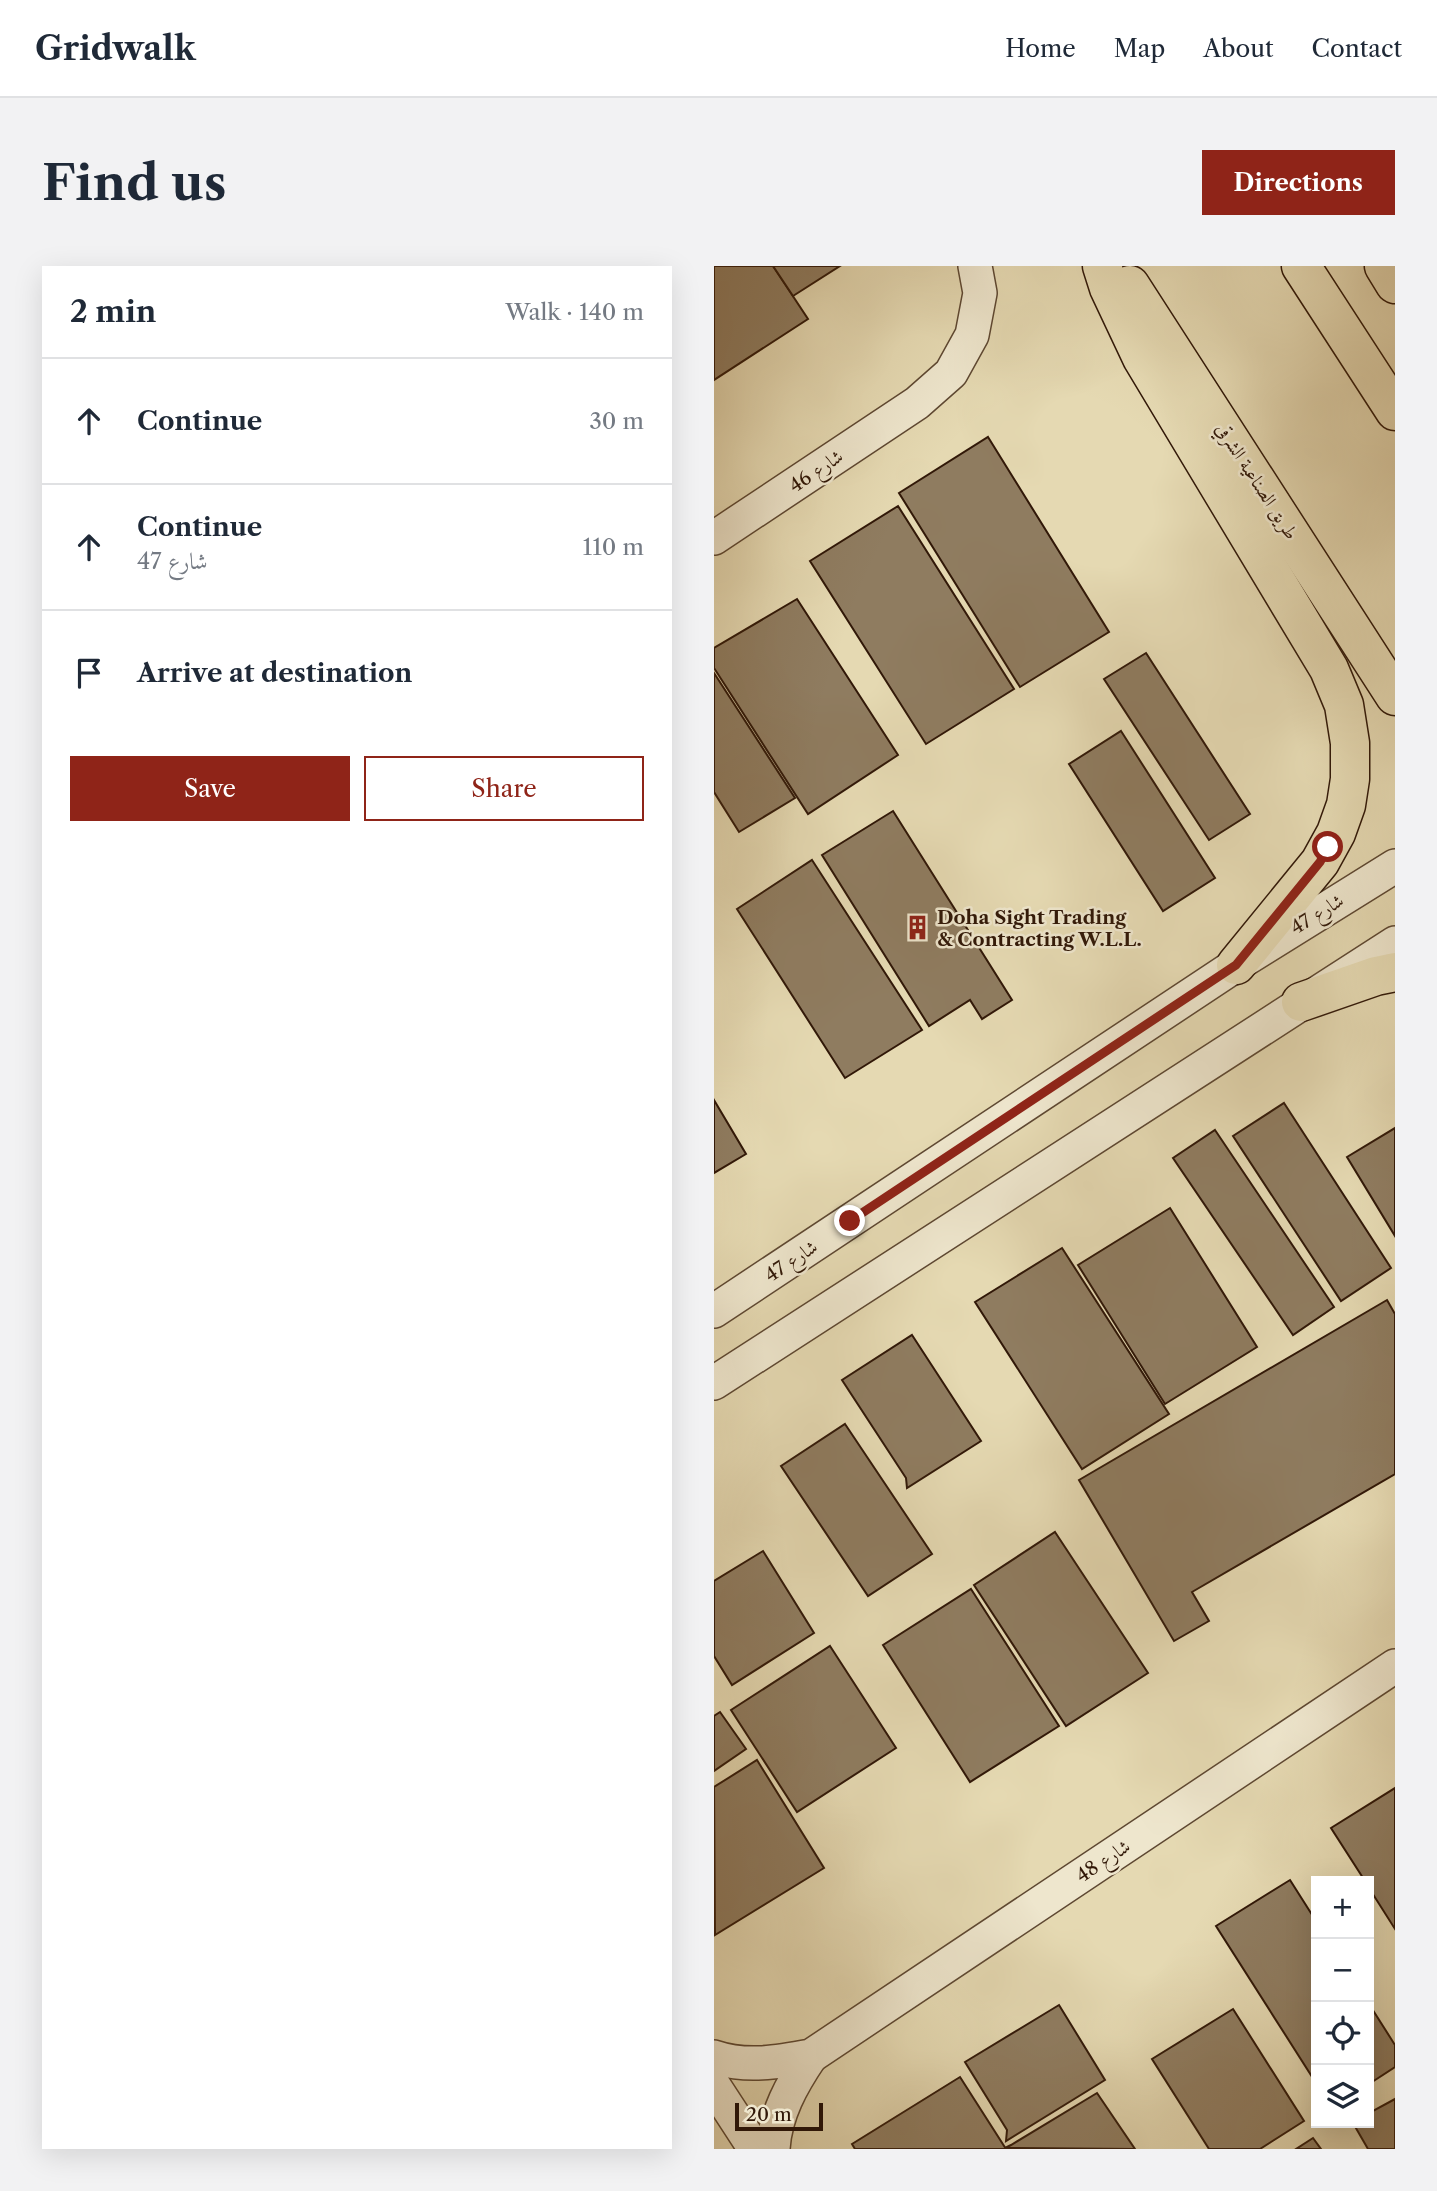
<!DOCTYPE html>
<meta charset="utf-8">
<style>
body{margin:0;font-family:"Libre Caslon Text",Amiri,serif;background:#f2f2f3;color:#1f2937}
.controls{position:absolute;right:21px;bottom:21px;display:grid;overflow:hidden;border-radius:0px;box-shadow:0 7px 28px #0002}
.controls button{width:63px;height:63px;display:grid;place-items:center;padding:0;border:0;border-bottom:2px solid #e0e1e3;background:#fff;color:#1f2937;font:35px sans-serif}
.scale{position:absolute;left:21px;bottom:18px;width:88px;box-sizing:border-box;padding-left:7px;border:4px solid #311808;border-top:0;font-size:19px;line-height:24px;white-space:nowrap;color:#311808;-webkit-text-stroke:5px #eee6cd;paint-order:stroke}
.stop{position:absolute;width:21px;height:21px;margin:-16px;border:5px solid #8f2418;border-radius:50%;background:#fff}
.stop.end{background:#8f2418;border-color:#fff;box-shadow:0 2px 7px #0008}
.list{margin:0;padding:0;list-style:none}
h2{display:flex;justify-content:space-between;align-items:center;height:91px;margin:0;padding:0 28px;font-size:30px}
h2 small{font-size:23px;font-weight:400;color:#747a83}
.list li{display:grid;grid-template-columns:46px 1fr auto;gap:21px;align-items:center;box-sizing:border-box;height:126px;padding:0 28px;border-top:2px solid #e0e1e3}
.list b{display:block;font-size:26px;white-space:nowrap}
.list p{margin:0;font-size:23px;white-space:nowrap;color:#747a83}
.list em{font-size:23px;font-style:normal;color:#747a83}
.actions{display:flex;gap:14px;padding:21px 28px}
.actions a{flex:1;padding:16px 0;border:2px solid #8f2418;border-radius:0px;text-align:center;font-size:24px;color:#8f2418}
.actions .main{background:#8f2418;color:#fff}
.icon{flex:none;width:38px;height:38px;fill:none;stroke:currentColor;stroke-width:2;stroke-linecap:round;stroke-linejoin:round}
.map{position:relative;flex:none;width:681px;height:1883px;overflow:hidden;border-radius:0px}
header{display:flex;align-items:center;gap:42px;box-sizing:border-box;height:98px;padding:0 35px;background:#fff;border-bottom:2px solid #e0e1e3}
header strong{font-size:33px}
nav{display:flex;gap:38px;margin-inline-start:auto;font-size:24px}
.intro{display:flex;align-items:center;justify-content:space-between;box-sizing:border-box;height:168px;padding:0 42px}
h1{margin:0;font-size:49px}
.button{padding:18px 32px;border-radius:0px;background:#8f2418;color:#fff;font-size:24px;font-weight:700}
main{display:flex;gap:42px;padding:0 42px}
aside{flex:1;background:#fff;border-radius:0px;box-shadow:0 7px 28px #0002}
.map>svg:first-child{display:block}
.building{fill:#8f7c60;stroke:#311808;stroke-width:2}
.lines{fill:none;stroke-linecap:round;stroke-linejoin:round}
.minor-casing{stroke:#5e4832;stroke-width:36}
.major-casing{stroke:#311808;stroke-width:41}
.highway-casing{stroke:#311808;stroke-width:41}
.minor{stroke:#eee6cd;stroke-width:33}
.major{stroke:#e5d9b2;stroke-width:38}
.highway{stroke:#e5d9b2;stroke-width:38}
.route{stroke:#8f2418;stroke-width:9}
.labels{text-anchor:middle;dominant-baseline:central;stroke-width:5;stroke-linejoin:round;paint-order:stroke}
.street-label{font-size:19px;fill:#311808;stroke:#eee6cd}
.poi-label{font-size:19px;font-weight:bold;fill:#311808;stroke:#eee6cd;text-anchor:start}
</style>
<header>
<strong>Gridwalk</strong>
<nav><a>Home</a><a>Map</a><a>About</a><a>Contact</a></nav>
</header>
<div class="intro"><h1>Find us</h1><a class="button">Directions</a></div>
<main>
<aside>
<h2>2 min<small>Walk · 140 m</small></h2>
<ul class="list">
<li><svg class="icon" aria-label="ahead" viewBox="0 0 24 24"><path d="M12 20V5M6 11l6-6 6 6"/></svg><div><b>Continue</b></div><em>30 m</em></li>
<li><svg class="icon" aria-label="ahead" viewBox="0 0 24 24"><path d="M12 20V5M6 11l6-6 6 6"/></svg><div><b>Continue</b><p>شارع 47</p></div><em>110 m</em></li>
<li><svg class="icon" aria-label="arrive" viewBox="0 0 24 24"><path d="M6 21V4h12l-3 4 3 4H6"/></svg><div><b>Arrive at destination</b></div></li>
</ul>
<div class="actions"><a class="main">Save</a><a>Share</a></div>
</aside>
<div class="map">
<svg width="681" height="1883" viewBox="0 0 681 1883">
<rect width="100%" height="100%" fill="#e5d9b2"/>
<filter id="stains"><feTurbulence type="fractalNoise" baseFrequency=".00286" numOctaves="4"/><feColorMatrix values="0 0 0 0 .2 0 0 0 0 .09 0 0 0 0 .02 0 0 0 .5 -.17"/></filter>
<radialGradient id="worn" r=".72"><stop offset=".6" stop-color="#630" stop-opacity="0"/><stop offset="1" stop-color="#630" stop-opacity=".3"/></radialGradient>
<g class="building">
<polygon points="0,0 59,0 94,53 0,114"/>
<polygon points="59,0 126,0 79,30"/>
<polygon points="274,171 395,366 306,421 185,227"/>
<polygon points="184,240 300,423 212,478 96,295"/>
<polygon points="83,333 184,489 94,548 0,402 0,382"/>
<polygon points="432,387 536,548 495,574 390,413"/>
<polygon points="0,407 81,532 25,566 0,526"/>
<polygon points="407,465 501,612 449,645 355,498"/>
<polygon points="179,545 298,734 268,753 256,734 215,760 108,589"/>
<polygon points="98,594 208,764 131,812 23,643"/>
<polygon points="0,834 32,888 0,907"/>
<polygon points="570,837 677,1002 627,1035 519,870"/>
<polygon points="681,862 681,970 633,891"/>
<polygon points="501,864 620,1041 579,1069 459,892"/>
<polygon points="456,942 543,1081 451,1138 364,999"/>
<polygon points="348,982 455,1148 368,1203 261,1036"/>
<polygon points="673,1034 681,1048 681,1208 478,1326 495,1355 460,1375 365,1214"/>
<polygon points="198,1069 267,1175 193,1222 192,1212 128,1114"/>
<polygon points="131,1158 218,1288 154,1330 67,1200"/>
<polygon points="341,1266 434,1407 352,1460 260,1319"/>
<polygon points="49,1285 100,1367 18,1419 0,1390 0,1315"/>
<polygon points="257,1323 345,1460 256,1516 169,1379"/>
<polygon points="116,1380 182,1482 83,1546 17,1444"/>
<polygon points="6,1446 32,1483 0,1505 0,1450"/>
<polygon points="43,1494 110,1602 1,1669 0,1521"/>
<polygon points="681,1522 681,1663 655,1622 655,1615 651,1615 617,1562"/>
<polygon points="576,1614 602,1655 602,1817 502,1660"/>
<polygon points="655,1738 681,1779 681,1801 655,1818"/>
<polygon points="345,1739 391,1814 292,1875 293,1864 251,1796"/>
<polygon points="519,1743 590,1855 546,1883 495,1883 438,1793"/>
<polygon points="246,1811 292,1883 141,1883 138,1878"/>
<polygon points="383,1827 421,1883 291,1882 297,1879"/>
<polygon points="681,1833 681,1883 654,1883 639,1857 655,1857 655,1847"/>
<polygon points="599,1872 607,1883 582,1883"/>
</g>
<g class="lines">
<defs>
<g id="minor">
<polyline points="0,272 203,137 237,107 258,69 266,27 261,0"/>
<polyline points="0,1045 522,699 681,600"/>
<polyline points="0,1117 681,677"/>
<path d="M0,1791c32,11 65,5 97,-1l584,-390"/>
<polyline points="0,1820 41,1883"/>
<path d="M59,1883c2,-35 19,-65 38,-93"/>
</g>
<g id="major">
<polyline points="388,0 395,22 428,92 615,403 630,439 636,477 636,513 632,539 622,567 606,596 522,699"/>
<polyline points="416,19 681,430"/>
<polyline points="587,736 662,710 681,706"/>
</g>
<g id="highway">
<polyline points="587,0 681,145"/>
<polyline points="670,0 681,18"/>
</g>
</defs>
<use href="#minor" class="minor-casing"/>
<use href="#major" class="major-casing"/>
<use href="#highway" class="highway-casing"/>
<use href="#minor" class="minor"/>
<use href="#major" class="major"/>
<use href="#highway" class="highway"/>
</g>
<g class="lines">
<polyline class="route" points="136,955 522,699 606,596 614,581"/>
</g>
<defs>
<symbol id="building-bare" viewBox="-9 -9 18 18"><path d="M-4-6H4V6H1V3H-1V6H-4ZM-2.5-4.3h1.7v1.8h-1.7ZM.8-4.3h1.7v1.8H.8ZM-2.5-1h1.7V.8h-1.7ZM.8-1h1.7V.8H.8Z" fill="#8f2418" stroke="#eee6cd" stroke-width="2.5" paint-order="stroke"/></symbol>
</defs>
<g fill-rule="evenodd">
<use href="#building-bare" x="186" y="644" width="35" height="35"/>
</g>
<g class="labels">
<g class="street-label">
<text transform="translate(102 205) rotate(-34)">شارع 46</text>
<text transform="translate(543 215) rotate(57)">طريق الصناعية الشرقي</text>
<text transform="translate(603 648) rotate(-32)">شارع 47</text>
<text transform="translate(77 995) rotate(-34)">شارع 47</text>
<text transform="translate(389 1595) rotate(-34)">شارع 48</text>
</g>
<g class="poi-label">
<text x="223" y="651">Doha Sight Trading<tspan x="223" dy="22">&amp; Contracting W.L.L.</tspan></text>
</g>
</g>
<rect width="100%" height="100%" filter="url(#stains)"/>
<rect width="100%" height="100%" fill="url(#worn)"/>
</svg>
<div class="controls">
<button>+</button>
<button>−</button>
<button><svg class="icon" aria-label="locate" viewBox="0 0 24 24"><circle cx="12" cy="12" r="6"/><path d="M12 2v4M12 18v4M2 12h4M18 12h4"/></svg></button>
<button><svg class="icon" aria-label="layers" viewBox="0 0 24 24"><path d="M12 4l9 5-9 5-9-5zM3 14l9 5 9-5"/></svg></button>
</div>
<div class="scale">20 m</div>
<div class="stop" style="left:614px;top:581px"></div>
<div class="stop end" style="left:136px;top:955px"></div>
</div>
</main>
